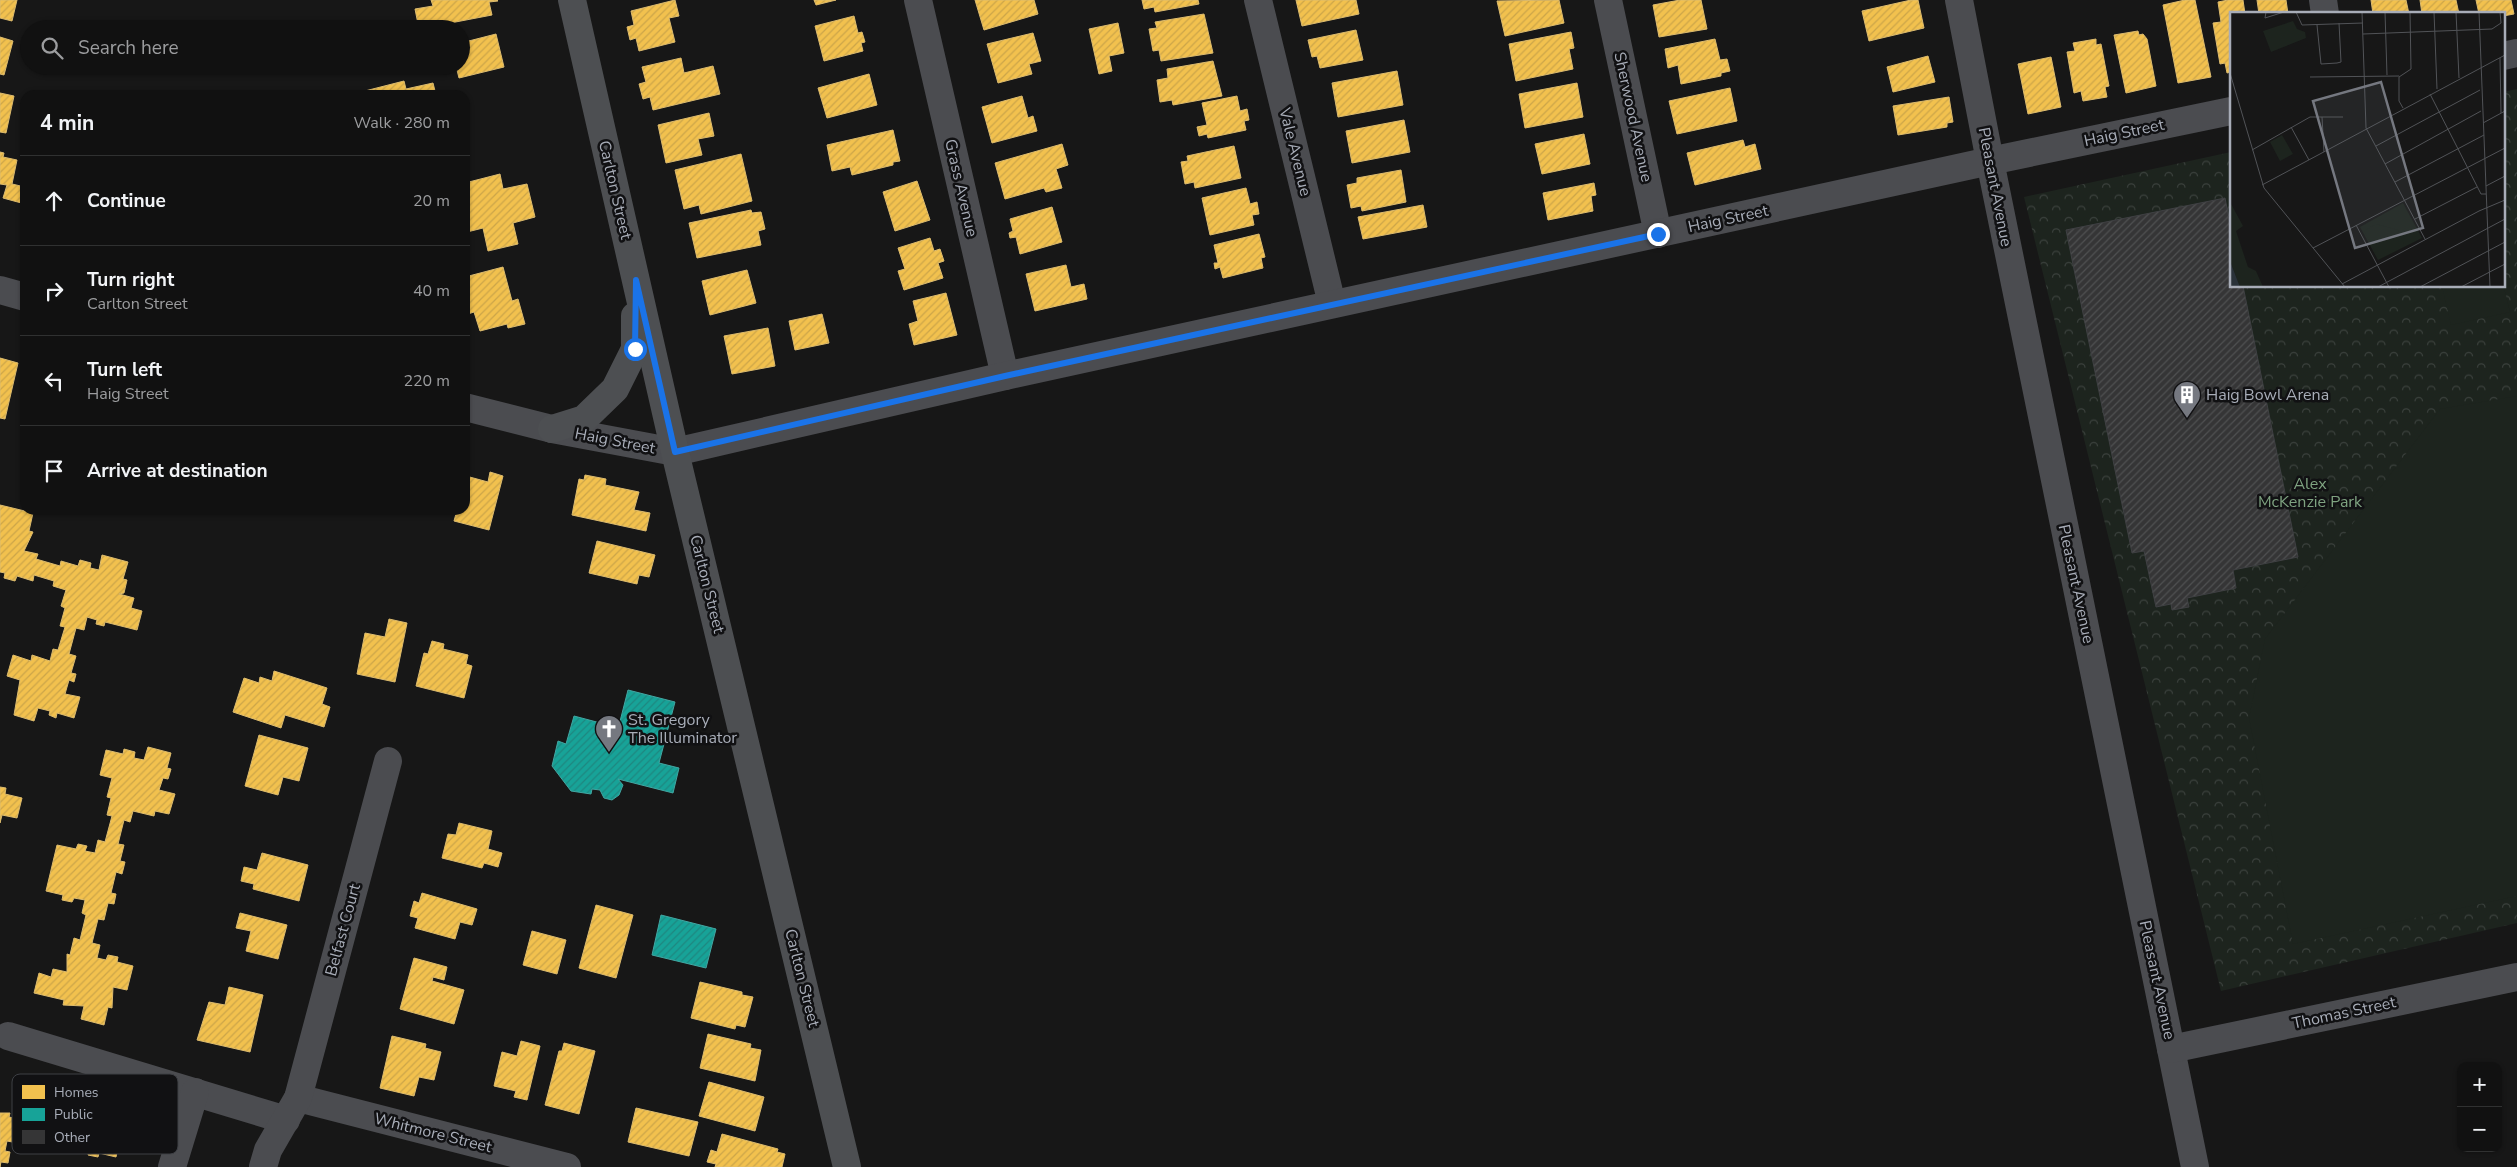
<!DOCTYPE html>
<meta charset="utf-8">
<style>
body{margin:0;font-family:"Nunito Sans",sans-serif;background:#1a1a1a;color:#f1f3f6}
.controls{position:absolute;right:15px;bottom:15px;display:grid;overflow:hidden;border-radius:10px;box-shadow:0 1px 4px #0004}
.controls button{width:45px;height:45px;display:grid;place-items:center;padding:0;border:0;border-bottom:1px solid #303131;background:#111;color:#f1f3f6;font:25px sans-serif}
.stop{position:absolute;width:15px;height:15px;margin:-11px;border:4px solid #1a73e8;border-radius:50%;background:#fff}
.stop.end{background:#1a73e8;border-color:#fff;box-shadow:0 1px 5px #0008}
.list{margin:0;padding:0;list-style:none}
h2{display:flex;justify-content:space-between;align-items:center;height:65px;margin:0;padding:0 20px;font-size:21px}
h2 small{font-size:16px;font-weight:400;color:#9c9d9f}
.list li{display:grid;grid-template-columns:32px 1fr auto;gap:15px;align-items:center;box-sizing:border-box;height:90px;padding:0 20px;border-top:1px solid #303131}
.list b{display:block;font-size:19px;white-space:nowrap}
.list p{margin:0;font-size:16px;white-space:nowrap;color:#9c9d9f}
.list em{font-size:16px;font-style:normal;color:#9c9d9f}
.icon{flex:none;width:28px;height:28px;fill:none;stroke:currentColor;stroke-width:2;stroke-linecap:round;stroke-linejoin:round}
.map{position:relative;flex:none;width:2517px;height:1167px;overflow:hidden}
.search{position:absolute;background:#111;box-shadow:0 1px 4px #0004;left:20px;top:20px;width:450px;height:55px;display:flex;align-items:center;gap:12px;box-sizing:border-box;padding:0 18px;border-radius:28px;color:#9c9d9f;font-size:19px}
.panel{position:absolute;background:#111;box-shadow:0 1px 4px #0004;left:20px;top:90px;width:450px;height:425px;border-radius:15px}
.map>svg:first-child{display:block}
.park{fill:url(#park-crowns)}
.pitch{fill:#1d241e}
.homes{fill:url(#homes-hatch);stroke:#dcbb6e}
.public{fill:url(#public-hatch);stroke:#42a6a2}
.building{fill:url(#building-hatch);stroke:#3f4043}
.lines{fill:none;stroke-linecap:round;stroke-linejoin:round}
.minor{stroke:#4b4c50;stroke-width:28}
.major{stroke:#4d4f52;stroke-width:28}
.route{stroke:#1a73e8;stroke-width:6}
.labels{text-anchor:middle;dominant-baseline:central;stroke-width:5;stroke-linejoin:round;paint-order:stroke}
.street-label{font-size:16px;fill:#a8adb8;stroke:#111113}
.poi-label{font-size:16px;fill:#a8adb8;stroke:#111113;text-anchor:start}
.park-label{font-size:16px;fill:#7fa381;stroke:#111113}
.inset-road{fill:none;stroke:#515357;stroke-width:1}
.view{fill:#757880;fill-opacity:0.15;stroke:#757880;stroke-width:2.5}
.inset-edge{fill:none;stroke:#a8adb8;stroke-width:2.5}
.key{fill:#111113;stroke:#3e4045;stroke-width:1}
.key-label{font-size:14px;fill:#a8adb8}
</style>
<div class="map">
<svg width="2517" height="1167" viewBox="0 0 2517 1167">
<defs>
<pattern id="park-crowns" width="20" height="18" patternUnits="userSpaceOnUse" patternTransform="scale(1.25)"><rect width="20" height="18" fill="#1d241e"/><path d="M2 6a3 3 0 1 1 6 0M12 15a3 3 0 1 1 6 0" fill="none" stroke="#3b413d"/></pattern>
<pattern id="homes-hatch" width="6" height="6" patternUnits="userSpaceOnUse" patternTransform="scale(1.25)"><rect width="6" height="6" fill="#f2c14e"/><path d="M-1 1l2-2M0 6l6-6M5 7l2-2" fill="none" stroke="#cca549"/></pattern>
<pattern id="public-hatch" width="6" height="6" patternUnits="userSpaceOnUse" patternTransform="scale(1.25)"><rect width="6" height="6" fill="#17a398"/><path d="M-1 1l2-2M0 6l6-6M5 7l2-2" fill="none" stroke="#1e8780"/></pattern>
<pattern id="building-hatch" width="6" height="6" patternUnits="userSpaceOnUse" patternTransform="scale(1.25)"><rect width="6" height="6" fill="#353536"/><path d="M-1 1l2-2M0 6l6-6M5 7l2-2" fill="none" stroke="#4f5051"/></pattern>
</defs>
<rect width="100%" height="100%" fill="#171717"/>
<polygon class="park" points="2517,89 2517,923 2221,991 2024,197 2231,152 2231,286 2503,286 2503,92"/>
<g class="pitch">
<polygon points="2503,284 2510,312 2451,325 2442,286 2503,286"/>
<polygon points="2517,396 2517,896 2293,944 2249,718 2265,639 2440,409"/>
</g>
<g class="homes">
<polygon points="0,0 17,0 12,21 0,18"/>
<polygon points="431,0 497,0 498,1 489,2 492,15 419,29 415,9 433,6"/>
<polygon points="675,0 679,16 669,18 675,42 639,51 636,38 630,40 627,27 634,25 631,11"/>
<polygon points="814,0 836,0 816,5"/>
<polygon points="975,0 1034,0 1038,14 984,30"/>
<polygon points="1142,0 1198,0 1199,4 1155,12 1154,7 1144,9"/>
<polygon points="1296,0 1356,0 1359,14 1302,26"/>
<polygon points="1559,0 1564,23 1505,36 1497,1"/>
<polygon points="1680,0 1701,0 1707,29 1659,37 1653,5"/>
<polygon points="1911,0 1918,0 1924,28 1869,41 1862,11"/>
<polygon points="2185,0 2195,0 2211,77 2178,83 2163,5"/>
<polygon points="2228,0 2243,0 2245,14 2231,14 2231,72 2227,73 2225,63 2220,64 2213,23 2221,22 2218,2"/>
<polygon points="2257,0 2286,0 2288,14 2259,14"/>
<polygon points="2371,0 2406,0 2409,14 2373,14"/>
<polygon points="2420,0 2456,0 2459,14 2422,14"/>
<polygon points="2476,0 2511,0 2514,14 2503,16 2503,14 2479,14"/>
<polygon points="1204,14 1213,53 1161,61 1159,50 1153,51 1149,29 1157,28 1155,22"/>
<polygon points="854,16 858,33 862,32 865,42 861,43 863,51 824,61 815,26"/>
<polygon points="1118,23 1124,53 1109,56 1112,71 1099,74 1089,29"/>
<polygon points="1356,30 1363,60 1320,68 1317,56 1312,57 1308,40"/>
<polygon points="2138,31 2139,35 2143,34 2147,39 2156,86 2126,93 2114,35"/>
<polygon points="1571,32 1574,48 1569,49 1573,69 1516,81 1509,44"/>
<polygon points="1033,33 1041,61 1029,64 1032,74 998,83 987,44"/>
<polygon points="496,34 504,67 459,78 456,66 461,66 461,43"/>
<polygon points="0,37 13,41 4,75 0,74"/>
<polygon points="1715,39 1720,60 1727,59 1730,71 1721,73 1721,76 1681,84 1678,65 1668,68 1665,49"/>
<polygon points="2096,39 2096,45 2101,44 2109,86 2105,87 2107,97 2083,101 2081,91 2074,93 2067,52 2075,51 2073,43"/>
<polygon points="1928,56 1935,82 1893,92 1887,67"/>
<polygon points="2051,57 2061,107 2028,114 2018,64"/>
<polygon points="681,58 684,73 713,66 720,94 653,110 650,97 643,99 639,84 646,82 642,67"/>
<polygon points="1213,61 1222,96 1173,105 1172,100 1160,102 1157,80 1168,78 1167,69"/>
<polygon points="1397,71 1403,105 1338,117 1332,83"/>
<polygon points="869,74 877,105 827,118 818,88"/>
<polygon points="404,81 406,89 433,83 436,95 362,95 361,92"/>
<polygon points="1577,83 1583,117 1525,128 1519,94"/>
<polygon points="1730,88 1737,121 1677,134 1669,101"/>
<polygon points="0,93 14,96 6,133 0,132"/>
<polygon points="1022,96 1028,118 1033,116 1037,131 992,143 982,107"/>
<polygon points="1237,96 1240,111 1247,109 1249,120 1244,121 1246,130 1208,138 1207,134 1199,136 1197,127 1207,125 1202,103"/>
<polygon points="1949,97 1953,122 1947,123 1947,127 1898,135 1893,106"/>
<polygon points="709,113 714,136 698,139 702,155 666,163 658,125"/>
<polygon points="1404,120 1410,152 1352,163 1346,131"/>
<polygon points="893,130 900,161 893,162 893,165 852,175 850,167 832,171 827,145"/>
<polygon points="1584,134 1590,164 1542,174 1535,144"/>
<polygon points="1743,140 1745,147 1755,144 1761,169 1695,185 1687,153"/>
<polygon points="1062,144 1068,165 1056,169 1062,188 1046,192 1044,188 1005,199 995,163"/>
<polygon points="1234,146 1241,178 1195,188 1194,182 1185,184 1181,162 1188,161 1187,156"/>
<polygon points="0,152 4,153 3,157 17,160 12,184 25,187 25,204 3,198 7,185 0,184"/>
<polygon points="741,154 752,201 701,214 699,205 684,209 675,170"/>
<polygon points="1401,170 1406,202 1362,211 1361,206 1351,208 1347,185 1357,183 1357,178"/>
<polygon points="500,174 503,189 527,184 535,217 513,223 518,244 488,251 483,228 467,232 465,183"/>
<polygon points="917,181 930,220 895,231 883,192"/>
<polygon points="1594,183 1596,195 1591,196 1593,211 1548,220 1543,193"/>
<polygon points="1246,188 1250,204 1257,202 1259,214 1252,215 1254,225 1210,235 1202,198"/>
<polygon points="1423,205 1427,227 1363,239 1358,217"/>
<polygon points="1052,207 1062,242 1020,254 1016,237 1010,238 1009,233 1013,231 1010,219"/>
<polygon points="751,210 752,213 761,212 765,229 758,231 761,245 697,258 689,223"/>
<polygon points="1259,234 1265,257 1261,258 1263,268 1223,278 1220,267 1215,269 1214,263 1218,263 1214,245"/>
<polygon points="930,238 934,251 940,249 944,261 938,263 943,278 904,290 898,271 905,269 898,248"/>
<polygon points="1066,265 1071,287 1084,284 1087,299 1035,311 1026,274"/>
<polygon points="503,267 512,301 518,299 525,324 508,328 507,324 480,331 474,312 465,315 465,286 467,286 465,277"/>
<polygon points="747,270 756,303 710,315 702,281"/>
<polygon points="946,293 957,335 914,345 909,324 918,321 913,301"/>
<polygon points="822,314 829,343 795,350 789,321"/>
<polygon points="768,328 775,366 732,374 724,336"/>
<polygon points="0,358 18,363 5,419 0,418"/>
<polygon points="490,472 503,476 489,530 454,521 457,510 465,510 466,476 488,482"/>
<polygon points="585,475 606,479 605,485 639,492 634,510 650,513 646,531 572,515 579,479 584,480"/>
<polygon points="0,505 33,513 29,531 33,532 24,551 38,554 36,559 60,566 61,561 78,566 80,560 91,563 90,568 99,570 102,555 128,562 123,579 127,580 124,593 119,594 134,598 131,608 142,611 137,630 105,622 104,626 96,624 97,620 87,617 84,630 76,628 69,654 76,656 71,673 76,674 74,682 69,680 65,694 80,697 74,718 57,713 56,718 49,715 50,711 38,708 34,721 14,715 20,680 7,676 13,655 31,661 32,655 50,661 53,649 58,650 65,627 60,626 65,608 61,606 66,590 53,586 54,581 34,575 33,581 17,576 15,581 4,578 5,573 0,572"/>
<polygon points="597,541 655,555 649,577 639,575 637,584 589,573"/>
<polygon points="389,619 407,623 395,682 357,674 365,633 385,637"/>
<polygon points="432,641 444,644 443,649 468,655 466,664 472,666 464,698 416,686 424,653 428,654"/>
<polygon points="274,671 327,688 322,704 330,707 324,727 285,715 281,728 233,712 244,678 259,683 260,677 272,681"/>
<polygon points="259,735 308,748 299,781 283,777 278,795 245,786"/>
<polygon points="148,747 171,753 167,768 171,769 168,779 163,778 159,790 175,794 169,814 155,811 154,816 133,811 130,822 124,820 118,844 124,845 120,861 125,862 122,874 116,872 111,893 116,894 114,904 108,903 104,920 98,919 92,943 100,945 97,958 106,960 108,955 118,957 117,962 133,966 127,990 113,987 112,1008 108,1007 104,1025 81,1019 84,1006 63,1005 64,1000 34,993 39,973 51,977 53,969 67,972 67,954 70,955 74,938 80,940 86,915 82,913 85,900 74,898 72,902 62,900 63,895 46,891 57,845 76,849 78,844 87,846 85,851 95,853 98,840 105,842 112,816 107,815 111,798 107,797 112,778 100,775 106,750 123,754 124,749 135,752 134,758 144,760"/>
<polygon points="0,787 6,788 5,794 22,798 17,818 2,815 0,823"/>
<polygon points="459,823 492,831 488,849 502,853 498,867 484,863 482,868 442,858 448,834 456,835"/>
<polygon points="262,853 308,865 299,901 253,889 254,884 241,881 244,867 257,870"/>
<polygon points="422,893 477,909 472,925 460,922 455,939 415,928 418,918 410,916 414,901 419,903"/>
<polygon points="596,905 633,915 616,978 579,968"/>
<polygon points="240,913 287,925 278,959 246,951 251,931 236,928"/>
<polygon points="532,931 566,940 557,974 523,965"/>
<polygon points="414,958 447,967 444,980 433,977 432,981 464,990 454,1024 400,1009"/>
<polygon points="700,982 742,992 742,995 753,997 745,1027 736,1025 735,1029 691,1018"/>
<polygon points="229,987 263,995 250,1052 197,1040 209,1002 225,1005"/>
<polygon points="708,1034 751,1044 750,1048 761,1050 755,1081 700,1068"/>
<polygon points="392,1036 426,1044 425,1048 441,1052 434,1080 419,1077 414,1096 380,1088"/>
<polygon points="521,1041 540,1046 527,1100 514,1097 516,1091 494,1086 502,1052 517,1056"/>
<polygon points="564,1043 595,1051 579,1114 545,1105 559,1051 562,1051"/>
<polygon points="709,1082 764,1097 755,1131 699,1116"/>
<polygon points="72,1084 115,1093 111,1111 116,1112 107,1131 121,1134 116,1157 99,1153 98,1157 88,1155 89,1151 70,1147 69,1151 57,1148 58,1143 41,1139 45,1117 60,1119 64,1102 69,1103"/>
<polygon points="636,1108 698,1122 689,1156 628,1142"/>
<polygon points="0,1113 10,1113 9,1117 28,1121 23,1144 7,1141 5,1151 10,1152 8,1163 1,1162 0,1167"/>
<polygon points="722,1134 778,1149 777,1152 785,1154 782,1167 715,1167 716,1164 707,1162 711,1150 717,1152"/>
</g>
<g class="public">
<polygon points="628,690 675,702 659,763 679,768 673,793 618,779 623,785 619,795 612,800 604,798 600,790 592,789 591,794 571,791 552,766 558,741 566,744 574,716 608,725 606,734 616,737"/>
<polygon points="661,915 716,929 706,968 652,955"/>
</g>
<polygon class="building" points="2225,198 2231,228 2231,286 2243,286 2298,557 2233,570 2236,588 2187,598 2189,607 2172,610 2171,604 2156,607 2144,551 2132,553 2066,230"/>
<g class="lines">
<g class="minor">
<polyline points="918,0 1005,376"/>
<polyline points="1258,0 1332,304"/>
<polyline points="1608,0 1658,234"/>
<polyline points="1959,0 1990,161 2195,1167"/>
<polyline points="2323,0 2325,14"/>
<polyline points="2503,56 2517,53"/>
<polyline points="0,290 25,297"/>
<polyline points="465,407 552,429 675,452 1005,376 1990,161 2231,111"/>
<polyline points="8,1036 286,1120"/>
<polyline points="2171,1049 2517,977"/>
<polyline points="298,1098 567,1167"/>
<polyline points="172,1167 195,1092"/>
<polyline points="263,1167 268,1150 298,1098 388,761"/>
</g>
<g class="major">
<polyline points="572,0 675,452 847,1167"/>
<polyline points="552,429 584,419 615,389 635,349 635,316"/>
</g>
</g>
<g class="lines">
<polyline class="route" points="635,349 636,280 675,452 1005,376 1658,234"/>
</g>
<defs>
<symbol id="building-pin" viewBox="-11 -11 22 30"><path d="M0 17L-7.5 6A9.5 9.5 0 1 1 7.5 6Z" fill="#757880" stroke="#111113"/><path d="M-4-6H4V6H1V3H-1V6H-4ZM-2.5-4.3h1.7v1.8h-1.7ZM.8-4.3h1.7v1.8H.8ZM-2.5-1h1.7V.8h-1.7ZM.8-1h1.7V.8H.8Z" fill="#fff"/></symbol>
<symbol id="church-pin" viewBox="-11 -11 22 30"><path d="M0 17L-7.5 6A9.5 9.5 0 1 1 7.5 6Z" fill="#757880" stroke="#111113"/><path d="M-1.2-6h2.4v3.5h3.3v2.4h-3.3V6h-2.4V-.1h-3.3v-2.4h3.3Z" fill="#fff"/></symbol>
</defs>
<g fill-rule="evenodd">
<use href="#building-pin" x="2171" y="379" width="32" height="43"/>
<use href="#church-pin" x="593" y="713" width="32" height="43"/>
</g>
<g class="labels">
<g class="street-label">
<text transform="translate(1633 117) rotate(78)">Sherwood Avenue</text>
<text transform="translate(2124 133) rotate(-12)">Haig Street</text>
<text transform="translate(1295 152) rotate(76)">Vale Avenue</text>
<text transform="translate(1995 187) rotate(79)">Pleasant Avenue</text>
<text transform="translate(961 188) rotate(77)">Grass Avenue</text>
<text transform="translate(615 190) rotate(77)">Carlton Street</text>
<text transform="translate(1728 219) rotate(-12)">Haig Street</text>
<text transform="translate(615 441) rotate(11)">Haig Street</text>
<text transform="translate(707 584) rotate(76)">Carlton Street</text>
<text transform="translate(2076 584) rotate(78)">Pleasant Avenue</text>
<text transform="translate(343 930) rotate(-75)">Belfast Court</text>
<text transform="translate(802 978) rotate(76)">Carlton Street</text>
<text transform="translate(2157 980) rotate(78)">Pleasant Avenue</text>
<text transform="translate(2344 1013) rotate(-12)">Thomas Street</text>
<text transform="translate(433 1133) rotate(14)">Whitmore Street</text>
</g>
<g class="poi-label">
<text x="2206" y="395">Haig Bowl Arena</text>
<text x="628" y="720">St. Gregory<tspan x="628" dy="18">The Illuminator</tspan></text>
</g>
<g class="park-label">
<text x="2310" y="484">Alex<tspan x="2310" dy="18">McKenzie Park</tspan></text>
</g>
</g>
<g transform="translate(2230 12)">
<rect width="275" height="275" fill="#171717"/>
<path d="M52,123l11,19 -13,7 -10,-19z" fill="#1d241e"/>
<path d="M0,190l13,24 -7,5 12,36 8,4 7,16h-23l-10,-26z" fill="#1d241e"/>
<path d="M63,9l4,8 8,3 1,6 -35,14 -8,-21zM173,191l19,35 -44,22 -18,-33z" fill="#1d241e"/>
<path d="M146,212l22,6 6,14 -26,13 -14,-26z" fill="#1d241e"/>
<path d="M0,249l10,26h-10z" fill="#2a3239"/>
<path class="inset-road" d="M36,0l-1,6 19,-6M66,0l6,13 61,-2M132,0l4,116 59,111M155,0l2,63M204,0l3,77M226,0l3,66M249,0l11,275M87,13l4,39 16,-1 4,-1 -2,-39M133,22l129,-5 9,-6 -1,-11M270,46l1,55M0,61l34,115 81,99M80,65l89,-1M169,65l12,-8 -1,-57M169,65v24l4,7M200,82l51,100h5M92,105l2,35M253,111l22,-12M61,115l18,33M146,134l104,-56M22,138l58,-33h33M155,152l96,-53M165,170l89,-47M32,173l243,-130M256,174l19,-10M185,207l62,-32M126,213l33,62M83,236l192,-100M112,272l137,-73 26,-11M148,275l127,-68M190,275l85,-45M231,275l44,-23"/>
<path class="view" d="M151,70l42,146 -68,20 -42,-147z"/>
<rect width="275" height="275" class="inset-edge"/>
</g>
<rect x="12" y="1074" width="166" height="80" rx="8" class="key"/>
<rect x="22" y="1085" width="23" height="14" fill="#f2c14e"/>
<rect x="22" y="1108" width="23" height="13" fill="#17a398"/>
<rect x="22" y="1130" width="23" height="14" fill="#353536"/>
<g class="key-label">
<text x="54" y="1097">Homes</text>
<text x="54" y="1119">Public</text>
<text x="54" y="1142">Other</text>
</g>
</svg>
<div class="controls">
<button>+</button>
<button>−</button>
</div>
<div class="stop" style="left:635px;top:349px"></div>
<div class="stop end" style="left:1658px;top:234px"></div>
<div class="search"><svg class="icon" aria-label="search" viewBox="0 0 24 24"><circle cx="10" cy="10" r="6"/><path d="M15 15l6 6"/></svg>Search here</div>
<section class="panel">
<h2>4 min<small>Walk · 280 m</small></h2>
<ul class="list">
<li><svg class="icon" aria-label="ahead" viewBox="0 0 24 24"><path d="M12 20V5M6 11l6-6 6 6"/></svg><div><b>Continue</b></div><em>20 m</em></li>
<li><svg class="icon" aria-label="right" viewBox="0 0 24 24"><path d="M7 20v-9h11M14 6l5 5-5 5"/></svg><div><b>Turn right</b><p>Carlton Street</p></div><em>40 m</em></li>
<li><svg class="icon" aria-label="left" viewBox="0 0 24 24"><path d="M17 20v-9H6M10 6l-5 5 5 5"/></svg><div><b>Turn left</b><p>Haig Street</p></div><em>220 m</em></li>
<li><svg class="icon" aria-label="arrive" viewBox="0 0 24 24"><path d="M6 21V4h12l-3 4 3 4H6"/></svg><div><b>Arrive at destination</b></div></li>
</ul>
</section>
</div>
